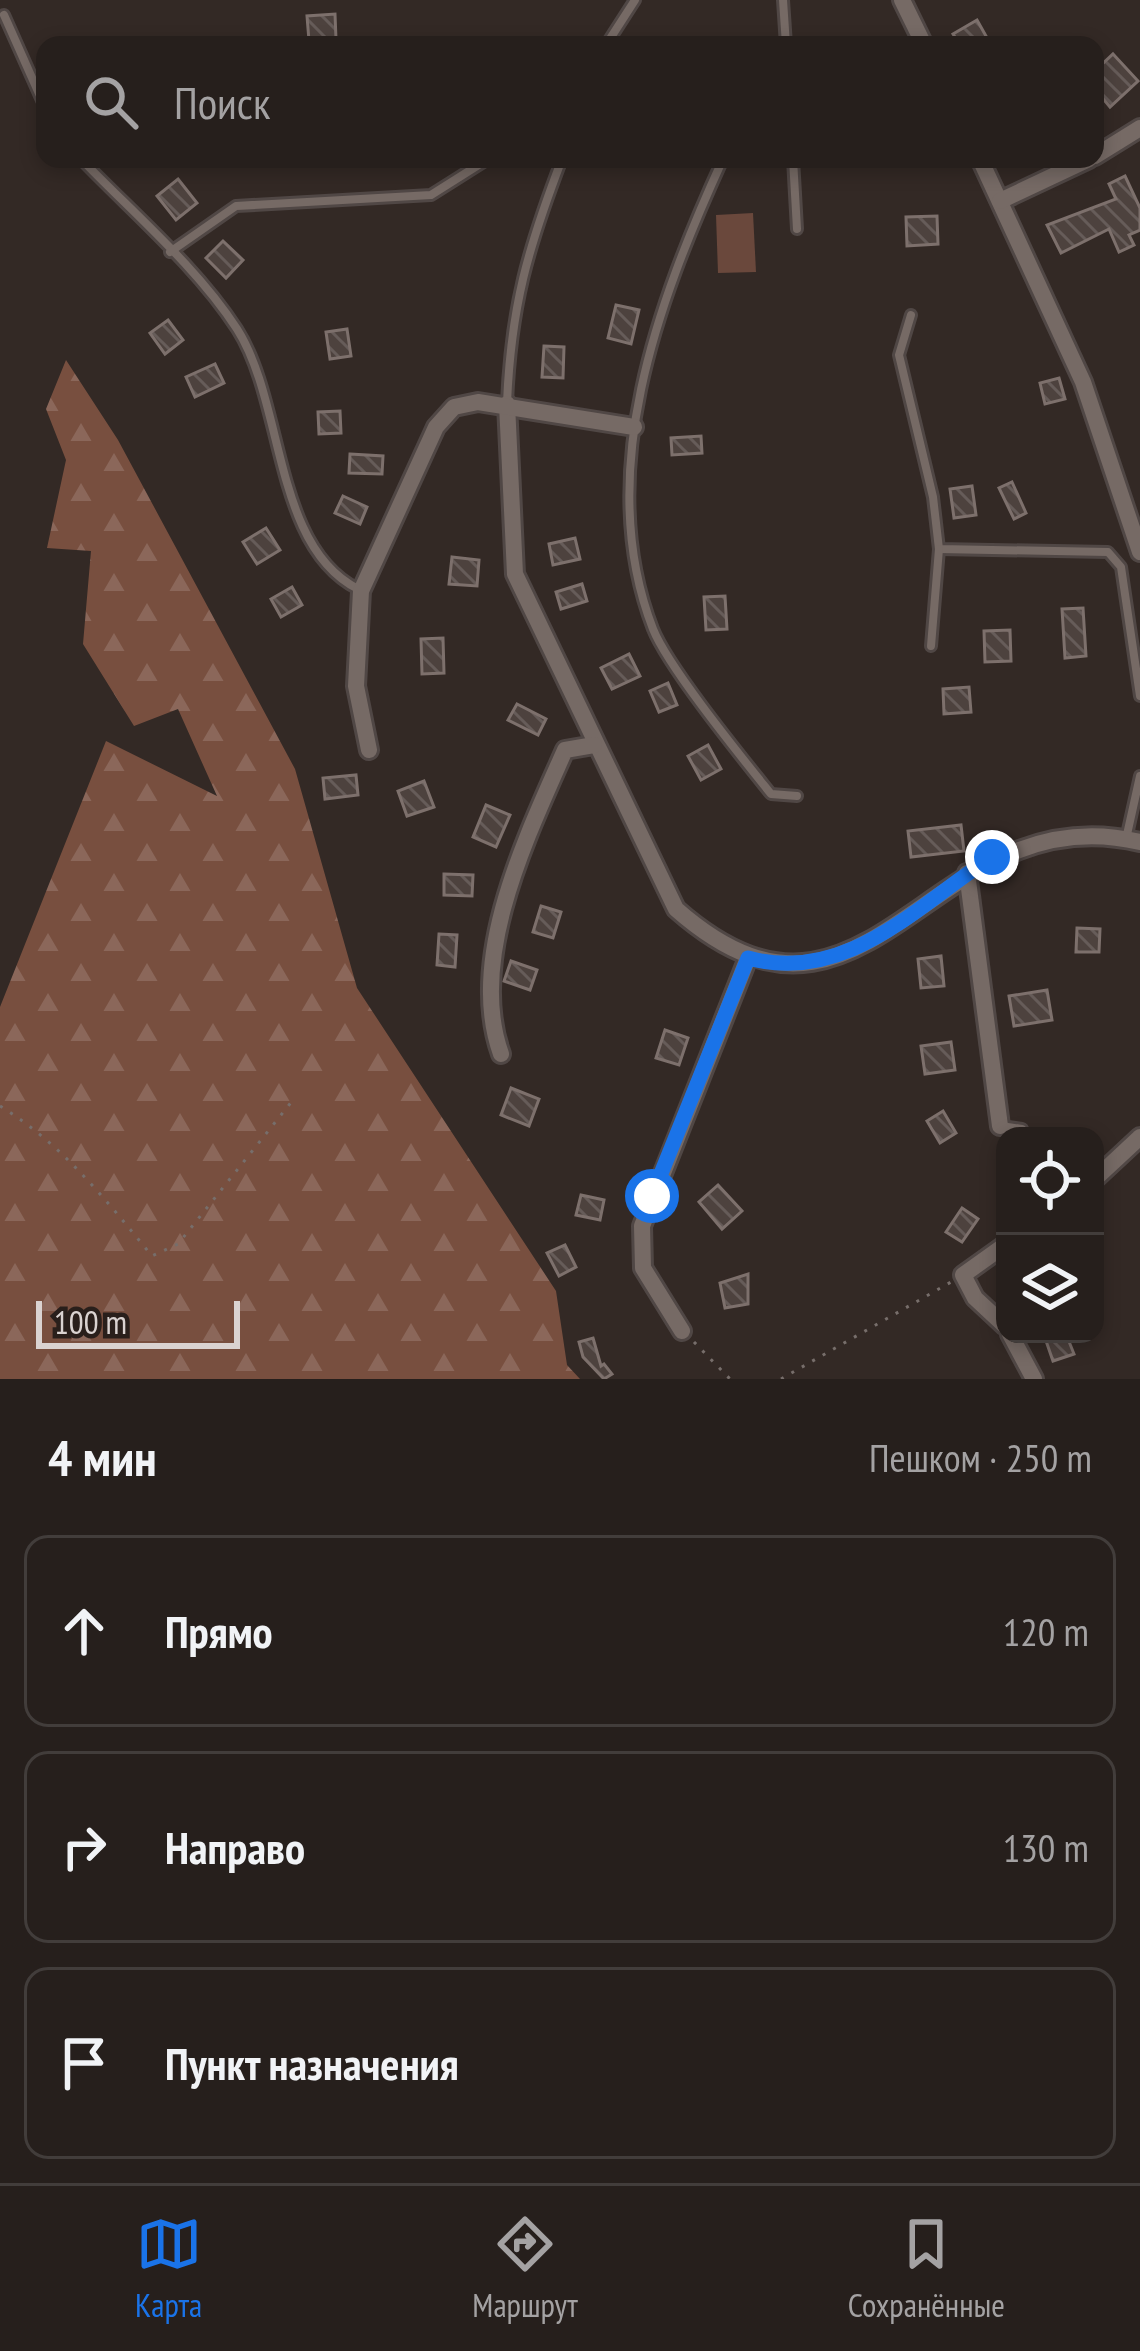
<!DOCTYPE html>
<html lang="ru">
<meta charset="utf-8">
<style>
body{margin:0;font-family:"PT Sans Narrow",sans-serif;background:#2e2725;color:#f1f3f6}
.controls{position:absolute;right:36px;bottom:36px;display:grid;overflow:hidden;border-radius:24px;box-shadow:0 6px 18px #0003}
.controls button{width:108px;height:108px;display:grid;place-items:center;padding:0;border:0;border-bottom:3px solid #423d3b;background:#261f1c;color:#f1f3f6;font:60px sans-serif}
.scale{position:absolute;left:36px;bottom:30px;width:204px;box-sizing:border-box;padding-left:12px;border:6px solid #dad3d1;border-top:0;font-size:33px;line-height:42px;white-space:nowrap;color:#dad3d1;-webkit-text-stroke:9px #291f1b;paint-order:stroke}
.stop{position:absolute;width:36px;height:36px;margin:-27px;border:9px solid #1a73e8;border-radius:50%;background:#fff}
.stop.end{background:#1a73e8;border-color:#fff;box-shadow:0 3px 12px #0008}
.list{margin:0;padding:0;list-style:none}
h2{display:flex;justify-content:space-between;align-items:center;height:156px;margin:0;padding:0 48px;font-size:51px}
h2 small{font-size:39px;font-weight:400;color:#a4a2a3}
.list li{display:grid;grid-template-columns:78px 1fr auto;gap:36px;align-items:center;box-sizing:border-box;height:192px;margin:0 24px 24px;padding:0 24px;border:3px solid #423d3b;border-radius:24px}
.list b{display:block;font-size:45px;white-space:nowrap}
.list em{font-size:39px;font-style:normal;color:#a4a2a3}
.icon{flex:none;width:66px;height:66px;fill:none;stroke:currentColor;stroke-width:2;stroke-linecap:round;stroke-linejoin:round}
.map{position:relative;flex:none;width:1140px;height:1379px;overflow:hidden}
.search{position:absolute;background:#261f1c;box-shadow:0 6px 18px #0003;left:36px;right:36px;top:36px;height:132px;display:flex;align-items:center;gap:30px;box-sizing:border-box;padding:0 42px;border-radius:24px;color:#a4a2a3;font-size:45px}
.sheet{height:804px;background:#261f1c}
nav{display:flex;justify-content:space-around;align-items:center;box-sizing:border-box;height:168px;border-top:3px solid #423d3b;background:#261f1c;font-size:33px;color:#a4a2a3}
nav a{display:grid;justify-items:center;gap:6px}
nav .on{color:#1a73e8}
.map>svg:first-child{display:block}
.forest{fill:url(#forest-firs)}
.pitch{fill:#6a483c}
.building{fill:url(#building-back-hatch);stroke:#7d706c;stroke-width:3}
.lines{fill:none;stroke-linecap:round;stroke-linejoin:round}
.lane-casing{stroke:#504745;stroke-width:14}
.street-casing{stroke:#504745;stroke-width:22}
.path{stroke:#776e6b;stroke-width:3;stroke-dasharray:3 9;stroke-linecap:butt}
.lane{stroke:#766a65;stroke-width:8}
.street{stroke:#766a65;stroke-width:16}
.route{stroke:#1a73e8;stroke-width:15}
</style>
<div class="map">
<svg width="1140" height="1379" viewBox="0 0 1140 1379">
<defs>
<pattern id="forest-firs" width="22" height="20" patternUnits="userSpaceOnUse" patternTransform="scale(3)"><rect width="22" height="20" fill="#784f3f"/><path d="M5 1l3.5 6h-7zM16 11l3.5 6h-7z" fill="#8b675a"/></pattern>
<pattern id="building-back-hatch" width="6" height="6" patternUnits="userSpaceOnUse" patternTransform="scale(3)"><rect width="6" height="6" fill="#4d423e"/><path d="M-1 5l2 2M0 0l6 6M5-1l2 2" fill="none" stroke="#665c59"/></pattern>
</defs>
<rect width="100%" height="100%" fill="#332925"/>
<polygon class="forest" points="66,360 118,440 295,769 357,988 556,1291 567,1365 580,1379 0,1379 0,1007 106,741 217,796 178,709 134,726 83,644 91,551 47,548 66,460 46,409"/>
<polygon class="pitch" points="753,213 756,272 718,273 716,215"/>
<g class="building">
<polygon points="335,14 336,39 309,41 307,16"/>
<polygon points="977,20 991,45 960,45 953,34"/>
<polygon points="1113,54 1138,81 1110,107 1095,89 1095,71"/>
<polygon points="1125,176 1140,208 1140,230 1129,235 1134,245 1119,252 1109,229 1061,253 1047,225 1116,199 1109,184"/>
<polygon points="178,179 197,203 176,220 157,196"/>
<polygon points="937,216 938,244 907,246 906,217"/>
<polygon points="223,241 243,260 226,278 206,258"/>
<polygon points="616,305 639,310 631,344 608,338"/>
<polygon points="168,320 183,340 165,354 150,333"/>
<polygon points="347,329 351,356 330,359 326,332"/>
<polygon points="544,346 564,347 563,378 542,377"/>
<polygon points="215,364 224,383 195,397 186,377"/>
<polygon points="1059,378 1065,399 1045,404 1040,383"/>
<polygon points="340,411 341,433 319,434 318,412"/>
<polygon points="701,436 702,453 672,455 671,438"/>
<polygon points="350,454 383,456 382,474 349,473"/>
<polygon points="1012,482 1026,513 1014,519 999,488"/>
<polygon points="972,486 976,515 954,518 950,489"/>
<polygon points="343,496 367,507 360,524 335,513"/>
<polygon points="266,528 280,550 257,564 243,542"/>
<polygon points="575,538 580,559 553,565 549,544"/>
<polygon points="452,557 479,560 477,586 449,584"/>
<polygon points="582,584 587,601 561,609 556,592"/>
<polygon points="292,587 302,605 281,617 271,599"/>
<polygon points="725,596 727,629 706,630 704,597"/>
<polygon points="1083,608 1086,656 1065,658 1062,609"/>
<polygon points="1010,630 1011,661 985,662 984,631"/>
<polygon points="443,638 444,673 422,674 421,639"/>
<polygon points="629,654 640,676 612,689 601,668"/>
<polygon points="668,683 677,705 659,712 650,691"/>
<polygon points="969,687 971,712 944,714 943,689"/>
<polygon points="517,704 546,719 538,735 508,720"/>
<polygon points="708,745 721,769 701,780 688,756"/>
<polygon points="356,775 358,795 325,799 323,778"/>
<polygon points="424,781 434,807 407,816 398,791"/>
<polygon points="486,805 510,815 496,847 473,837"/>
<polygon points="961,825 964,851 911,857 908,831"/>
<polygon points="444,874 473,875 472,896 444,895"/>
<polygon points="541,906 561,912 553,938 533,932"/>
<polygon points="1077,928 1100,929 1099,952 1076,952"/>
<polygon points="439,934 457,935 455,967 437,965"/>
<polygon points="941,956 944,986 921,988 918,959"/>
<polygon points="511,961 537,970 530,990 504,981"/>
<polygon points="1047,990 1052,1020 1014,1026 1009,996"/>
<polygon points="665,1030 688,1038 679,1065 656,1058"/>
<polygon points="951,1042 955,1070 925,1074 921,1046"/>
<polygon points="511,1088 539,1099 529,1126 501,1115"/>
<polygon points="943,1111 956,1133 940,1143 927,1121"/>
<polygon points="718,1185 742,1211 722,1229 699,1202"/>
<polygon points="581,1195 604,1200 600,1220 576,1215"/>
<polygon points="962,1208 978,1219 962,1242 946,1232"/>
<polygon points="565,1245 576,1267 559,1276 547,1253"/>
<polygon points="748,1274 748,1304 725,1308 720,1283"/>
<polygon points="1066,1334 1074,1354 1053,1361 1045,1338"/>
<polygon points="593,1338 601,1366 604,1364 612,1374 604,1379 583,1357 579,1342"/>
</g>
<g class="lines">
<defs>
<g id="lane">
<polyline points="783,0 786,45"/>
<polyline points="4,15 45,107"/>
<polyline points="606,45 635,0"/>
<path d="M81,159c51,53 115,107 156,170 48,75 36,217 121,260"/>
<path d="M723,159c-65,142 -130,315 -70,470 15,38 90,130 118,165l26,2"/>
<polyline points="793,159 797,229"/>
<polyline points="170,252 236,206 431,195 488,159"/>
<polyline points="911,315 899,355 933,497 939,549 1108,552 1121,567 1140,696"/>
<path d="M507,403c4,-97 21,-155 55,-244"/>
<polyline points="931,646 939,549"/>
<polyline points="1126,839 1140,776"/>
<polyline points="1001,1126 1022,1129"/>
</g>
<g id="street">
<polyline points="902,0 924,45"/>
<polyline points="1095,156 1140,128"/>
<polyline points="980,159 1083,382 1140,552"/>
<polyline points="1000,201 1089,159"/>
<path d="M507,404l8,170 161,335c193,170 255,-117 464,-67"/>
<polyline points="369,750 356,686 361,591 436,427 454,407 478,402 634,427"/>
<polyline points="967,873 1000,1126"/>
<path d="M501,1054c-34,-95 25,-216 64,-304l29,-5"/>
<polyline points="1095,1179 1140,1137"/>
<polyline points="1005,1245 963,1275 975,1298 1005,1326"/>
<polyline points="682,1331 643,1268 642,1226 748,958"/>
<polyline points="1010,1334 1034,1379"/>
</g>
</defs>
<use href="#lane" class="lane-casing"/>
<use href="#street" class="street-casing"/>
<g class="path">
<path d="M0,1106c62,38 106,94 152,150l26,-12 115,-144"/>
<polyline points="694,1342 730,1379"/>
<polyline points="781,1379 951,1282"/>
</g>
<use href="#lane" class="lane"/>
<use href="#street" class="street"/>
</g>
<g class="lines">
<path class="route" d="M652,1196l96,-238c98,27 168,-52 244,-101"/>
</g>
</svg>
<div class="controls">
<button><svg class="icon" aria-label="locate" viewBox="0 0 24 24"><circle cx="12" cy="12" r="6"/><path d="M12 2v4M12 18v4M2 12h4M18 12h4"/></svg></button>
<button><svg class="icon" aria-label="layers" viewBox="0 0 24 24"><path d="M12 4l9 5-9 5-9-5zM3 14l9 5 9-5"/></svg></button>
</div>
<div class="scale">100 m</div>
<div class="stop" style="left:652px;top:1196px"></div>
<div class="stop end" style="left:992px;top:857px"></div>
<div class="search"><svg class="icon" aria-label="search" viewBox="0 0 24 24"><circle cx="10" cy="10" r="6"/><path d="M15 15l6 6"/></svg>Поиск</div>
</div>
<section class="sheet">
<h2>4 мин<small>Пешком · 250 m</small></h2>
<ul class="list">
<li><svg class="icon" aria-label="ahead" viewBox="0 0 24 24"><path d="M12 20V5M6 11l6-6 6 6"/></svg><div><b>Прямо</b></div><em>120 m</em></li>
<li><svg class="icon" aria-label="right" viewBox="0 0 24 24"><path d="M7 20v-9h11M14 6l5 5-5 5"/></svg><div><b>Направо</b></div><em>130 m</em></li>
<li><svg class="icon" aria-label="arrive" viewBox="0 0 24 24"><path d="M6 21V4h12l-3 4 3 4H6"/></svg><div><b>Пункт назначения</b></div></li>
</ul>
</section>
<nav>
<a class="on"><svg class="icon" aria-label="map" viewBox="0 0 24 24"><path d="M3 6l6-2 6 2 6-2v14l-6 2-6-2-6 2zM9 4v14M15 6v14"/></svg>Карта</a>
<a><svg class="icon" aria-label="directions" viewBox="0 0 24 24"><path d="M12 3l9 9-9 9-9-9zM9 14v-3h6M13 9l2 2-2 2"/></svg>Маршрут</a>
<a><svg class="icon" aria-label="saved" viewBox="0 0 24 24"><path d="M7 4h10v16l-5-4-5 4z"/></svg>Сохранённые</a>
</nav>
